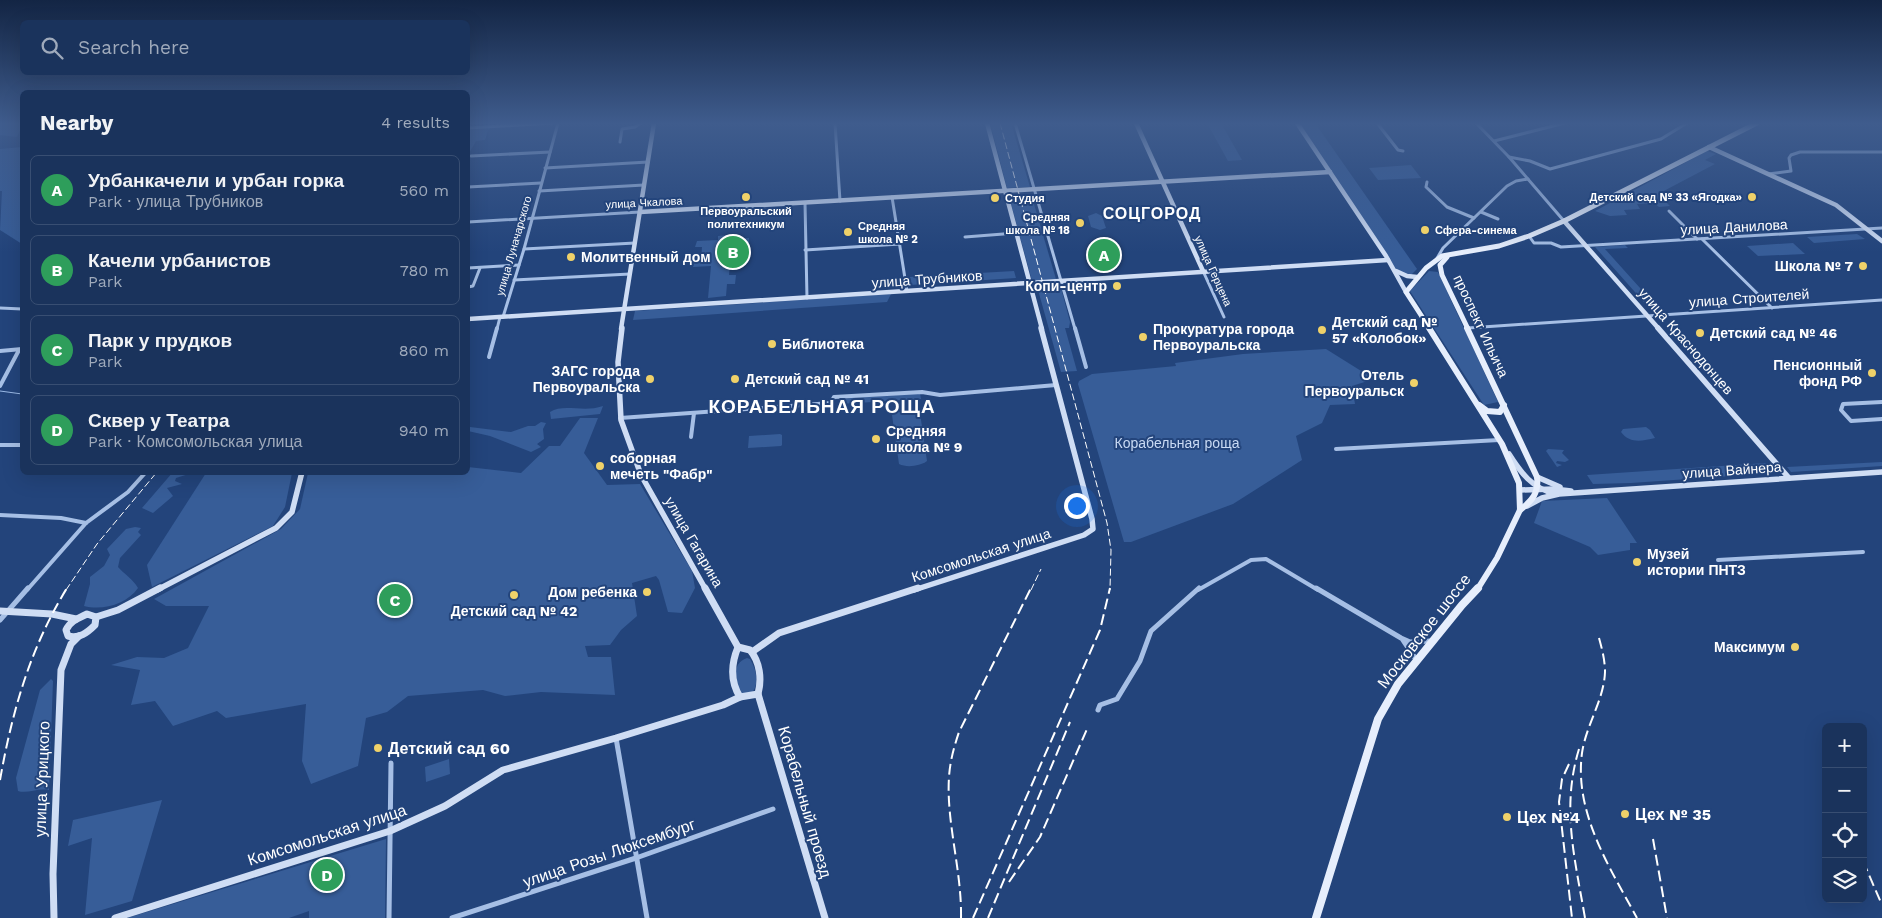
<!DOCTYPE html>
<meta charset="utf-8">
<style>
body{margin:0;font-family:"Work Sans",sans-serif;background:#233b62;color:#f1f3f6}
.controls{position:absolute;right:15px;bottom:15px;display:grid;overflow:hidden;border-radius:8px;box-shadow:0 5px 20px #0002}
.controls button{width:45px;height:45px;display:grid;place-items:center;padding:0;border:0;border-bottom:1px solid #384e72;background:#1a335c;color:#f1f3f6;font:25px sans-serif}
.you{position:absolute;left:1076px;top:505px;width:18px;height:18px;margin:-12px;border:4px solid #fff;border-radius:50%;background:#1a73e8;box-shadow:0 0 0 8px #1a73e833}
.badge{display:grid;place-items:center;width:32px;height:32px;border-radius:50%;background:#bca0f2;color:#fff;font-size:16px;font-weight:700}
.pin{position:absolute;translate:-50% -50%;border:2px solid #fff;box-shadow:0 1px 5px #0006}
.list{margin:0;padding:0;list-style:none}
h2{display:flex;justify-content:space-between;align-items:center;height:65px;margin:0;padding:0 20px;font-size:21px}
h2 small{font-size:16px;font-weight:400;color:#9faabb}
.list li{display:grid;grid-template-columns:32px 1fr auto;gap:15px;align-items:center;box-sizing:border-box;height:70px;margin:0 10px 10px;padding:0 10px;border:1px solid #384e72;border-radius:8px}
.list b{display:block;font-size:19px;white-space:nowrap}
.list p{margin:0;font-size:16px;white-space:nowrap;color:#9faabb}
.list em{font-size:16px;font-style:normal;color:#9faabb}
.icon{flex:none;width:28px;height:28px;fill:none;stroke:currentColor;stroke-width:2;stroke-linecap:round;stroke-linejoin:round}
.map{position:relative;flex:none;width:1882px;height:918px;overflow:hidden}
.search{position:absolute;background:#1a335c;box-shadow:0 5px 20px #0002;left:20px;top:20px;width:450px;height:55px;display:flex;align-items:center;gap:12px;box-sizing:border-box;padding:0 18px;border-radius:8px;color:#9faabb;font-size:19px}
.panel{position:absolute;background:#1a335c;box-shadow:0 5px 20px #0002;left:20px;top:90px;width:450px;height:385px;border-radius:8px}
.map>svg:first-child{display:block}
.green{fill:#375d98}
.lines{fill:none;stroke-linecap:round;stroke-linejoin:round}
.stream{stroke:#9ab9e6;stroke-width:1}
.street-far2{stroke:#a6bfe5;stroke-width:3}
.street-far1{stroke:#a6bfe5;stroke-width:4}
.street{stroke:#a6bfe5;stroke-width:5}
.secondary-far2{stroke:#cfddf4;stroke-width:4.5}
.secondary-far1{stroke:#cfddf4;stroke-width:5.5}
.secondary{stroke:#cfddf4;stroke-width:7}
.primary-far2{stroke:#e6eefc;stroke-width:5}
.primary-far1{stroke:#e6eefc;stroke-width:6}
.primary{stroke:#e6eefc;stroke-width:8}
.rail-far1{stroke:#fff;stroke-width:1;stroke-dasharray:7 3;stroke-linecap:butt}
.rail{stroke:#fff;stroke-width:2;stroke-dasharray:11 5;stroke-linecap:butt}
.poi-dot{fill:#efd169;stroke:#23447b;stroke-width:2}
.labels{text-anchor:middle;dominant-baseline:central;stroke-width:4;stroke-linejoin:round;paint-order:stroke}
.far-poi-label{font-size:11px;font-weight:bold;fill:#fff;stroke:#23447b;text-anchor:start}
.far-street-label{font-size:11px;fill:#fff;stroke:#23447b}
.street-label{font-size:14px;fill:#fff;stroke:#23447b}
.poi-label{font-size:14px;font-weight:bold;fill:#fff;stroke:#23447b;text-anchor:start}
.park-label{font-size:14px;fill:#c9daf4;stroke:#23447b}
.far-district-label{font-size:16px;font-weight:bold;letter-spacing:1px;fill:#fff;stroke:#23447b}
.near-street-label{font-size:16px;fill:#fff;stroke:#23447b}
.near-poi-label{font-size:16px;font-weight:bold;fill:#fff;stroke:#23447b;text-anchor:start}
.district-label{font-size:19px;font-weight:bold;letter-spacing:1px;fill:#fff;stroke:#23447b}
</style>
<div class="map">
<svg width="1882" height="918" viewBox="0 0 1882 918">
<rect width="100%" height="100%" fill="#23447b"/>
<g class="green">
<polygon points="0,123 22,123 22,125 17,137 0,135"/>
<polygon points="990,123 1011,123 1030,187 1007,188"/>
<polygon points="1207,123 1221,123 1242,160 1228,161"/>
<polygon points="1299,123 1315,123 1417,269 1411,275 1406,275 1396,270"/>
<polygon points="489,128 485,140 476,141 468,155 468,130"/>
<polygon points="22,147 22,244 0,230 2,191 0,191 0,149"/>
<polygon points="1707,151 1716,154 1705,160 1715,164 1658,194 1670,206 1659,207 1654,203 1637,204 1640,209 1624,210 1627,215 1610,216 1595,211"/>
<polygon points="1411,165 1421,178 1378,180 1369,168"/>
<polygon points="1031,194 1056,279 1032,281 1009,196"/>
<polygon points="1096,213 1102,216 1106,228 1100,230 1091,227 1088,216"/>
<polygon points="1857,234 1865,239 1814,243 1807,237"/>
<polygon points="727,235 727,239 749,238 749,243 741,244 740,257 748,257 748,263 730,264 729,275 736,275 735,284 727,284 726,296 708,298 711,266 693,267 694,262 701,261 702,247 695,247 697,241 718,240 718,236"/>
<polygon points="1793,243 1805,254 1758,256 1747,246"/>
<polygon points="1625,245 1628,248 1605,249 1658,308 1650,309 1595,247"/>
<polygon points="1014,271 1016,278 910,285 909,277"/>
<polygon points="1429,271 1438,272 1498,402 1484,405 1410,291"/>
<polygon points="1061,288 1070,322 1069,328 1065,328 1077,371 1061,372 1038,290"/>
<polygon points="891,294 887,302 633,320 635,311"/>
<polygon points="1326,349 1374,379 1352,386 1355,404 1330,405 1322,423 1296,436 1302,460 1233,504 1131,542 1124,542 1078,384 1079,381 1092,374 1176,366 1175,363 1243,354"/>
<polygon points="920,393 921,399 840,404 840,399"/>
<path d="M603,406l-3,8 -49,5 -1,-7c14,-9 33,1 53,-6z"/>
<path d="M917,411l3,2 7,48c-7,5 -20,7 -28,3l-7,-49 3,-3z"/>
<polygon points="580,418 598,418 584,453 607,485 640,484 692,571 695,588 682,613 668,612 659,580 656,576 632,583 637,616 621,630 610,645 585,646 588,657 611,657 615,695 541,692 505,696 483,690 408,696 387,712 366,718 358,766 311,784 302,761 306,704 226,718 217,711 173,726 155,701 131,705 140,670 111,665 137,657 164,658 188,648 209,606 166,606 154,599 281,529 300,509 308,473 468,472 468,467 521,473 549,446 560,446"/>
<polygon points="541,422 546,423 543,429 544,439 537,444 541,447 531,452 490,436 468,431 470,427 511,432 528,426 535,426"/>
<path d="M1646,427l4,3 5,8c-13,3 -25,6 -34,-6l2,-3z"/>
<polygon points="780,434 782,435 782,445 781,446 748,448 749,436"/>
<polygon points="1548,449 1564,450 1562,453 1569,460 1565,462 1557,461 1556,463 1562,465 1557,467 1546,451"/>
<polygon points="1882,462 1882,466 1791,472 1787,467"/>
<polygon points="1766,463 1774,473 1631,483 1593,484 1587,475"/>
<polygon points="173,472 192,473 176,478 175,481 182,484 167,488 173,496 153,513 142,508"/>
<polygon points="206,473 292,473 285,507 273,526 152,587 147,565"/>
<polygon points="1607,498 1637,543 1630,543 1630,550 1598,555 1590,547 1534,523 1542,501"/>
<path d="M135,527l6,1 -3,4 3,3 -21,23 -2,9c6,7 15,12 20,21 -11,16 -35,23 -54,18l6,-22v-7l14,-11 6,-11 -3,-6 19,-20z"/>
<path d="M747,658l3,1c6,10 10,24 2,34l-12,1c-3,-13 -10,-30 7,-36z"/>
<path d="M51,679l2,2 -4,109c-12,-2 -22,4 -31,1l-2,-13 24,-88z"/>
<polygon points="449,759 450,774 426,782 425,767"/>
<polygon points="162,800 132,901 85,915 92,838 68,846 73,820"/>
<polygon points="386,839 385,918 309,918 309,911 289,918 127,918"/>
</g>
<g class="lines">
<polyline class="stream" points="0,391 22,394"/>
<g class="street-far2">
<polyline points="835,123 840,201"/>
<polyline points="1015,123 1075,329"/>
<polyline points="1377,123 1398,150 1403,151"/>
<polyline points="1476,123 1509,157 1564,221"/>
<polyline points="468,128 553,123"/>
<polyline points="1494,141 1565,123"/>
<polyline points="620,142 622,129 635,127 641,123"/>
<polyline points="471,156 550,152"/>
<polyline points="1509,157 1530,161 1550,169 1661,139 1687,123"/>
<polyline points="545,168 648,162"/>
<polyline points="1768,174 1791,171 1789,158 1791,155 1800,152 1882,152"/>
<polyline points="1427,182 1426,187 1447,207 1474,218"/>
<polyline points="468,187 541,183"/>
<polyline points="539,191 644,185"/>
<polyline points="892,197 907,291"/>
<polyline points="805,203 807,298"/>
<polyline points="1669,211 1697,239"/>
<polyline points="1481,212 1498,219"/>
<polyline points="468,222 640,212"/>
<polyline points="1529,236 1534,243 1551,243 1561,247 1882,228"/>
<polyline points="965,237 1016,233"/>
<polyline points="1702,239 1772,308"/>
<polyline points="524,249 635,243"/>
<polyline points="805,250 900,244"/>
<polyline points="1436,260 1443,248 1507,186 1516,181 1528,179"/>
<polyline points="468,268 519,265"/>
<polyline points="1203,271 1224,317"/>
<polyline points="514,280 630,274"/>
<polyline points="468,287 473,286 480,268"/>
<polyline points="0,308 22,309"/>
<polyline points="503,317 524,249 558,123"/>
<polyline points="1468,328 1882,300"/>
<polyline points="497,329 500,317"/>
</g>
<g class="street-far1">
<polyline points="1075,328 1086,367"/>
<polyline points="0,351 22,349"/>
<polyline points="489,357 497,328"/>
<polyline points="0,386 19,350"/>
<polyline points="1882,402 1843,404 1841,410 1851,421 1882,419"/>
<polyline points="620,418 831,403 834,397 922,392 940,395 1056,385"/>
<polyline points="691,437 694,413"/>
<polyline points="0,445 22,445"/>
<polyline points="1336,449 1499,440"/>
<polyline points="0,515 61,518 86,523"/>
<polyline points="1718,560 1863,552"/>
<polyline points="27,590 86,523 128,492 146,472"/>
<polyline points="1198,590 1251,560 1266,559 1318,590"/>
</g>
<g class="street">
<polyline points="1316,588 1401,638 1410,642 1430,641"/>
<polyline points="0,620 28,588"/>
<polyline points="1403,640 1417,661"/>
<polyline points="1098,710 1100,705 1117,699 1140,661 1151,631 1199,588"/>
<polyline points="616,738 647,918"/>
<polyline points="389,918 391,763"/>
<polyline points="452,918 636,858 773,809"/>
</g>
<g class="secondary-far2">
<polyline points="987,123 1042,329"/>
<polyline points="1136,123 1203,271"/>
<polyline points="1297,123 1386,256 1406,292"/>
<polyline points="1709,147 1836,205 1882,241"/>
<polyline points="640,212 1330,172"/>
<polyline points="1564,221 1659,329"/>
<polyline points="1396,271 1407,276 1417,277"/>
<polyline points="468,319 1388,260"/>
<polyline points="621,329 654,123"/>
</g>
<g class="secondary-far1">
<polyline points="622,328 618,362 621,420 641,475 706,590"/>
<polyline points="1658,328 1789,478"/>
<path d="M1509,454c12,19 23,34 46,40"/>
<polyline points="1537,477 1560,487"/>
<polyline points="1520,490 1554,489 1571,491"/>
<polyline points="1527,506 1542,498 1559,494 1882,472"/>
<polyline points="157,590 276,528 292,512 302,472"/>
<polyline points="914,590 1084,535 1093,529 1092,519 1041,328"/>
</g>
<g class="secondary">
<polyline points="705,588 738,647"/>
<polyline points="0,611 52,614 76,619"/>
<path d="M87,614l9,3 -1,8c-8,8 -16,14 -27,11l-2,-6c4,-9 13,-12 21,-16z"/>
<polyline points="96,617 118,610 160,588"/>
<path d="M738,647l12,3c10,12 12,29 8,44l-18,3c-10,-16 -9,-33 -2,-50z"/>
<polyline points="752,652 779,633 918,588"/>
<polyline points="758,694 825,918"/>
<polyline points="54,918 53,874 61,670 71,644 79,636"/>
<polyline points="115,918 390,831 445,806 503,770 616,738 723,705 740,697"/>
</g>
<g class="primary-far2">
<polyline points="1447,257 1440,265 1442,275 1468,329"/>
<polyline points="1430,329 1406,292 1426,268 1442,256 1499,246 1529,236 1564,221 1757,123"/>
</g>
<g class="primary-far1">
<polyline points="1429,328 1502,444 1519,483 1520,510 1497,558 1477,590"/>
<path d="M1467,328l70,149c2,16 -5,24 -17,33"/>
<polyline points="1479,405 1487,411 1500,412 1504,405"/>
</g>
<polyline class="primary" points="1316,918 1378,719 1398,684 1462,605 1478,588"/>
<g class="rail-far1">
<polyline points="1000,123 1107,523 1111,550 1110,590"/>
<polyline points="66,590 97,544 157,472"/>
<polyline points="1031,590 1041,569"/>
</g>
<g class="rail">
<path d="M1599,638c3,11 6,22 6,34 -1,28 -19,53 -23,81 -8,60 28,115 55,165"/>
<path d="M1579,749c-18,59 -4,110 6,169"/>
<polyline points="1569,764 1562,779 1559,802 1572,918"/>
<path d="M0,780c12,-68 30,-132 67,-192"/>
<polyline points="1653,839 1667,918"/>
<polyline points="1863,861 1882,905"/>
<polyline points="1009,882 1040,837 1087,729"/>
<path d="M961,918c1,-47 -15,-96 -12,-141 1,-16 5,-30 10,-45l72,-144"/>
<polyline points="973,918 1100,630 1110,588"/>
<polyline points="988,918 1070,722"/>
</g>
</g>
<linearGradient id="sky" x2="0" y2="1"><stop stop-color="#132544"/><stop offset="0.49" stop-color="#3f5c8d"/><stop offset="1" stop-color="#3f5c8d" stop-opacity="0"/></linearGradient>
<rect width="1882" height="252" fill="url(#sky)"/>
<g class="poi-dot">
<circle cx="746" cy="197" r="5"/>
<circle cx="1752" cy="197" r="5"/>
<circle cx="995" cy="198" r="5"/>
<circle cx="1080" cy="223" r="5"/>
<circle cx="1425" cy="230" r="5"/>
<circle cx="848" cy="232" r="5"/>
<circle cx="571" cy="257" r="5"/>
<circle cx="1863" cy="266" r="5"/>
<circle cx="1117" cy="286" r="5"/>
<circle cx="1322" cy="330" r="5"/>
<circle cx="1700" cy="333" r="5"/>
<circle cx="1143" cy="337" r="5"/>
<circle cx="772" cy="344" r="5"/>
<circle cx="1872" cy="373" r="5"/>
<circle cx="650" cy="379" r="5"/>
<circle cx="735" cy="379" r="5"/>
<circle cx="1414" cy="383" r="5"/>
<circle cx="876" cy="439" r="5"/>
<circle cx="600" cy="466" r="5"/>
<circle cx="1637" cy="562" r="5"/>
<circle cx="647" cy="592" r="5"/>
<circle cx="514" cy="595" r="5"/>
<circle cx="1795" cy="647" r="5"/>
<circle cx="378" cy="748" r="5"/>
<circle cx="1625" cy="814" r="5"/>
<circle cx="1507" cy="817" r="5"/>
</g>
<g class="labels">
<g class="far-poi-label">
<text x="1742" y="197" text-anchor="end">Детский сад № 33 «Ягодка»</text>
<text x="1005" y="198">Студия</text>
<text x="746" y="211" text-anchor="middle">Первоуральский<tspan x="746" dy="13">политехникум</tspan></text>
<text x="1070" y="217" text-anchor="end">Средняя<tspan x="1070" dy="13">школа № 18</tspan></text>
<text x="858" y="226">Средняя<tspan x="858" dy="13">школа № 2</tspan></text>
<text x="1435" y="230">Сфера-синема</text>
</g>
<g class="far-street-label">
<text transform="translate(644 203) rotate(-3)">улица Чкалова</text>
<text transform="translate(514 246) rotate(-74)">улица Луначарского</text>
<text transform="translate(1213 271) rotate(66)">улица Герцена</text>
</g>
<g class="street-label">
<text transform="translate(1734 227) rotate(-3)">улица Данилова</text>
<text transform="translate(927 279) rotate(-4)">улица Трубников</text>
<text transform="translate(1749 298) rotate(-4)">улица Строителей</text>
<text transform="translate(1481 326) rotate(65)">проспект Ильича</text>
<text transform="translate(1686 341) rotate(49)">улица Краснодонцев</text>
<text transform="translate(1732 470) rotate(-4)">улица Вайнера</text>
<text transform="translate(694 542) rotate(60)">улица Гагарина</text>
<text transform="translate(981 555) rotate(-18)">Комсомольская улица</text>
</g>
<g class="poi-label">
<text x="581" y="257">Молитвенный дом</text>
<text x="1853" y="266" text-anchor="end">Школа № 7</text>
<text x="1107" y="286" text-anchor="end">Копи-центр</text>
<text x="1332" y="322">Детский сад №<tspan x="1332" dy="16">57 «Колобок»</tspan></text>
<text x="1153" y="329">Прокуратура города<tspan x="1153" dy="16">Первоуральска</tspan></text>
<text x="1710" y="333">Детский сад № 46</text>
<text x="782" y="344">Библиотека</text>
<text x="1862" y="365" text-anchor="end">Пенсионный<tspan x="1862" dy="16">фонд РФ</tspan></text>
<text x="640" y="371" text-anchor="end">ЗАГС города<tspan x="640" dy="16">Первоуральска</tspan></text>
<text x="1404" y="375" text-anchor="end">Отель<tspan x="1404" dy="16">Первоуральск</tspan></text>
<text x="745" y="379">Детский сад № 41</text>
<text x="886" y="431">Средняя<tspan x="886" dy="16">школа № 9</tspan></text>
<text x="610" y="458">соборная<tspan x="610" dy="16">мечеть "Фабр"</tspan></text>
<text x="1647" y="554">Музей<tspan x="1647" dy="16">истории ПНТЗ</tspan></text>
<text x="637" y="592" text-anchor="end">Дом ребенка</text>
<text x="514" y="611" text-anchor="middle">Детский сад № 42</text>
<text x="1785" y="647" text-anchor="end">Максимум</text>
</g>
<g class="park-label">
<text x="1177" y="443">Корабельная роща</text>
</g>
<g class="far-district-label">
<text x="1152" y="213">СОЦГОРОД</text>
</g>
<g class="near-street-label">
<text transform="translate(1424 631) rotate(-52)">Московское шоссе</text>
<text transform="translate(42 779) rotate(-88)">улица Урицкого</text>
<text transform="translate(805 802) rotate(74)">Корабельный проезд</text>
<text transform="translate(327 835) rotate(-18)">Комсомольская улица</text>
<text transform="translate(609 853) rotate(-19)">улица Розы Люксембург</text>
</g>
<g class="near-poi-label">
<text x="388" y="748">Детский сад 60</text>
<text x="1635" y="814">Цех № 35</text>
<text x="1517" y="817">Цех №4</text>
</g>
<g class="district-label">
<text x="822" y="406">КОРАБЕЛЬНАЯ РОЩА</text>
</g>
</g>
</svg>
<div class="controls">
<button>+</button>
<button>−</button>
<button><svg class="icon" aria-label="locate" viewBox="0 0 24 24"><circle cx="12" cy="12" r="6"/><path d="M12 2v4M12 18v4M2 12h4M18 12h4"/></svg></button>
<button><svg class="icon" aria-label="layers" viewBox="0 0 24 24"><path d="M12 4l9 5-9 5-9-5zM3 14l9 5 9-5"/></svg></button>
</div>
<div class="you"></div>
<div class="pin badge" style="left:1104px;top:255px;background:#2e9e5b">A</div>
<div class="pin badge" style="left:733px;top:252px;background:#2e9e5b">B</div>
<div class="pin badge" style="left:395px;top:600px;background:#2e9e5b">C</div>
<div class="pin badge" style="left:327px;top:875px;background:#2e9e5b">D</div>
<div class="search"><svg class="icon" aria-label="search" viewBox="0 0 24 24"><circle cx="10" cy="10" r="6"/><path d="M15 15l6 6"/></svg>Search here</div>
<section class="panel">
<h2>Nearby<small>4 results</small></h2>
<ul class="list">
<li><span class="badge" style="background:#2e9e5b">A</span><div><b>Урбанкачели и урбан горка</b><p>Park · улица Трубников</p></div><em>560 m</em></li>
<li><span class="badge" style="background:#2e9e5b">B</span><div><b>Качели урбанистов</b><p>Park</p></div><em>780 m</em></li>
<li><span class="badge" style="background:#2e9e5b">C</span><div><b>Парк у прудков</b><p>Park</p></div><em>860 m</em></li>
<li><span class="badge" style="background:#2e9e5b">D</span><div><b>Сквер у Театра</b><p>Park · Комсомольская улица</p></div><em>940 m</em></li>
</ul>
</section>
</div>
